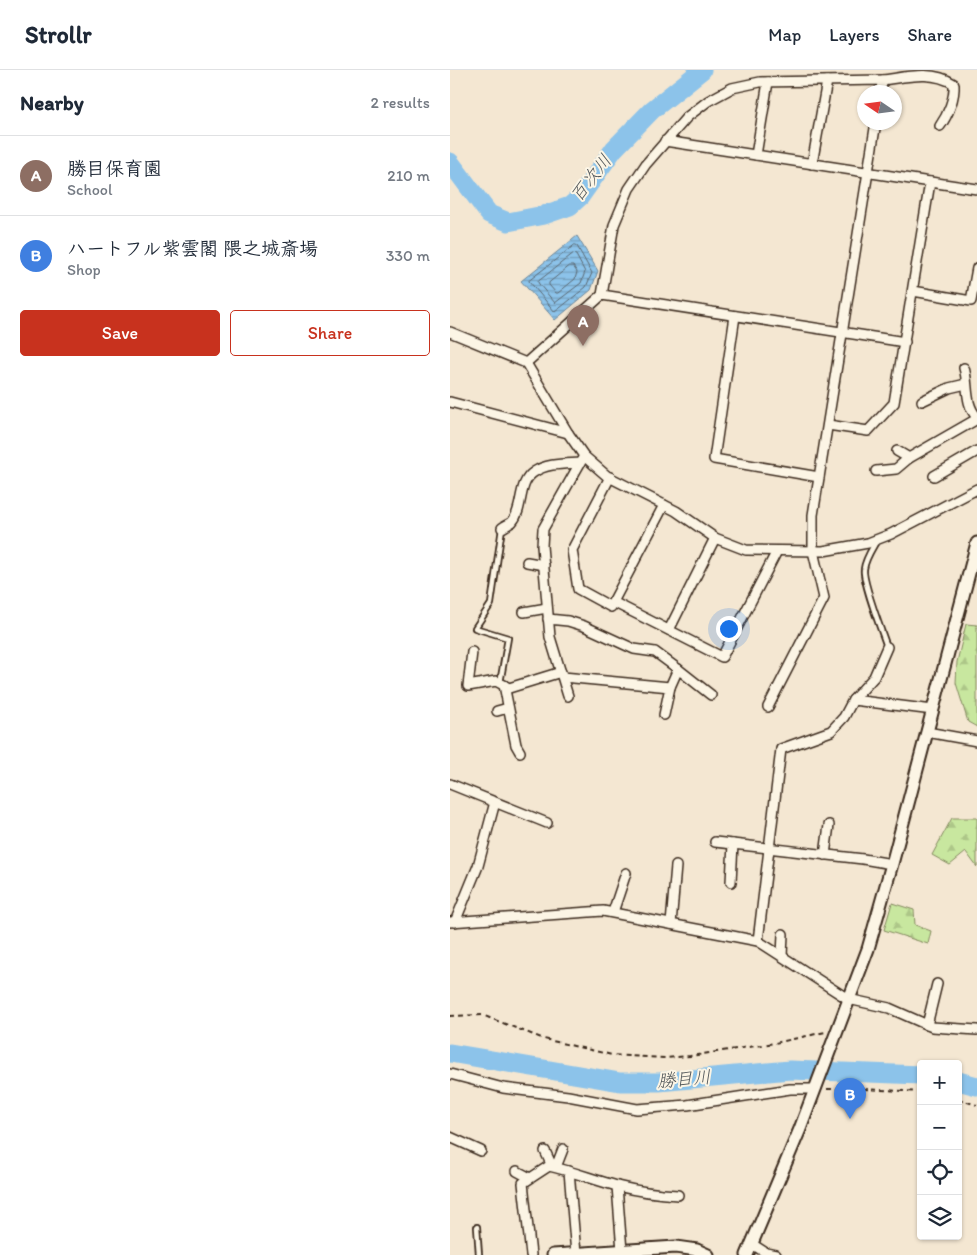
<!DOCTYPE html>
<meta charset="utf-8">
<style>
body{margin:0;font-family:Itim,"Klee One",sans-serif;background:#f6f6f7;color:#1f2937}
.controls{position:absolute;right:15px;bottom:15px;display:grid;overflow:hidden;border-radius:5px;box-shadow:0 1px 4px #0004}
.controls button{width:45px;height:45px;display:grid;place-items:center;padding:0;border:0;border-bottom:1px solid #e0e1e3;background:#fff;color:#1f2937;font:25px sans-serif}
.compass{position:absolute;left:407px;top:15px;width:45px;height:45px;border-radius:50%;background:#fff;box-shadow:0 1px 4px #0004;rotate:283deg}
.you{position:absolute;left:278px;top:558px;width:18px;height:18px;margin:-12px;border:4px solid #fff;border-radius:50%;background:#1a73e8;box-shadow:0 0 0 8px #1a73e833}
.badge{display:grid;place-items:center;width:32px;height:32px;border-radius:50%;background:#c8321e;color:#fff;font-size:16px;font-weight:700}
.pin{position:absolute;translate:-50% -41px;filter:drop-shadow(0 1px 2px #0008)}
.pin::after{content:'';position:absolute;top:26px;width:18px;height:15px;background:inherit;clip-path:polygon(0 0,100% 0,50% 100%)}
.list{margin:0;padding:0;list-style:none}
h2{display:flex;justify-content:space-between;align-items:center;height:65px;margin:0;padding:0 20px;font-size:21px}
h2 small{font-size:16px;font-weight:400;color:#747a83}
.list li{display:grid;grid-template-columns:32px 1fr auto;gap:15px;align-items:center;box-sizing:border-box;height:80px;padding:0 20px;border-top:1px solid #e0e1e3}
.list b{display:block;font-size:19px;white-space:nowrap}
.list p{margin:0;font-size:16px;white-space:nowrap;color:#747a83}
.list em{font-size:16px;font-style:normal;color:#747a83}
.actions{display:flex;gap:10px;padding:15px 20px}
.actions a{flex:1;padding:11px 0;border:1px solid #c8321e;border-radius:5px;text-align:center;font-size:18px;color:#c8321e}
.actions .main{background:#c8321e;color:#fff}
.icon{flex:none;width:28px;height:28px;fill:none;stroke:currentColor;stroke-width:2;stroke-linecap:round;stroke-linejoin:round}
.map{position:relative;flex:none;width:527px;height:1185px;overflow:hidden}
header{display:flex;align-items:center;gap:30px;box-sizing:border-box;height:70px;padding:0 25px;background:#fff;border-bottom:1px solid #e0e1e3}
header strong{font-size:24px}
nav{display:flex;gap:28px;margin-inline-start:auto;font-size:18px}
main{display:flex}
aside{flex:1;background:#fff}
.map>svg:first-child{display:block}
.forest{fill:url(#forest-firs);stroke:#82885e}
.water{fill:url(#water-rules);stroke:#6c8698}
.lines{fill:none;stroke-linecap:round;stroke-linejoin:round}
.shore{stroke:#5b6770;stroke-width:1}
.river{stroke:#8cc3ea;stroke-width:19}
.service-casing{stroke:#3b2a1e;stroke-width:8}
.minor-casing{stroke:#3b2a1e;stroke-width:12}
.tertiary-casing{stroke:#3b2a1e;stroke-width:15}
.path{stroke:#3b2a1e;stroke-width:2;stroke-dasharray:5 4;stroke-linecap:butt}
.service{stroke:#fcf5e5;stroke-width:4.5}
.minor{stroke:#fcf5e5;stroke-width:9}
.tertiary{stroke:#fcf5e5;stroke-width:11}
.labels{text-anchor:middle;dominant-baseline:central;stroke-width:4;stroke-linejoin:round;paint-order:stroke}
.water-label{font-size:18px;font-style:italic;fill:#53585b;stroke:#fcf5e5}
</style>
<header>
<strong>Strollr</strong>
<nav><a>Map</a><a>Layers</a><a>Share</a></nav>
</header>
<main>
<aside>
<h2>Nearby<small>2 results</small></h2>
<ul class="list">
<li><span class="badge" style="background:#8d6e63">A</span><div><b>勝目保育園</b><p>School</p></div><em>210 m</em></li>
<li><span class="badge" style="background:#3f7fe0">B</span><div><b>ハートフル紫雲閣 隈之城斎場</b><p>Shop</p></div><em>330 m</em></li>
</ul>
<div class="actions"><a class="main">Save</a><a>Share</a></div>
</aside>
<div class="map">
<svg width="527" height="1185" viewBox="0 0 527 1185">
<defs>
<pattern id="forest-firs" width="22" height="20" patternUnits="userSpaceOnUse" patternTransform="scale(1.25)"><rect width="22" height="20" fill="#c8e79f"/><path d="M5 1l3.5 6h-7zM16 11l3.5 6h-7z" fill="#adc688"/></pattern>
<pattern id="water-rules" width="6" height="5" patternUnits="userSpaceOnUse" patternTransform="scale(1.25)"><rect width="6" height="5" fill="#8cc3ea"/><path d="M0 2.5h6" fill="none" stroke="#749fbd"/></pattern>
</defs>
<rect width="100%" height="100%" fill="#f4e7d2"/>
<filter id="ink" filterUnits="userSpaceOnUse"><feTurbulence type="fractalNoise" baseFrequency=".02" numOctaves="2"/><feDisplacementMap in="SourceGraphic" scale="10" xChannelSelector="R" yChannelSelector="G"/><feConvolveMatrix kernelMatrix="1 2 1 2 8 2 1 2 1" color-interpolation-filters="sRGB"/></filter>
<g filter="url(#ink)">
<g class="forest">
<polygon points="516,554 527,555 527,657 518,652 506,613 507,592"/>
<polygon points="502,748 527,748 527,797 516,782 500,795 482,785"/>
<polygon points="442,833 464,840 465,855 481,861 478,874 434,860"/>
</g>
<polygon class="water" points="127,166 148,201 141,220 105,250 71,211"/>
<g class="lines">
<g class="shore">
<polygon points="125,175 127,176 142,203 136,217 105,242 79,211"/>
<polygon points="123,184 126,185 135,202 131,213 105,233 89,214 88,212"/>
<polygon points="120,196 123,196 127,202 125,209 108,223 106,223 99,215 99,213"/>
</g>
<g class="river">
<polyline points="0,92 39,144 58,152 94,145 120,136 130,127 164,79 202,40 252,0"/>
<polyline points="0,983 170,1012 209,1012 340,1000 471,1005"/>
<polyline points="508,1011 527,1016"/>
</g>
<defs>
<g id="service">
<path d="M427,470c-5,9 -12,19 -13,29 -2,12 18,63 23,78"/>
<polyline points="50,613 58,568 25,558 41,534 52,458"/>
<polyline points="27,1157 29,1185"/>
</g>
<g id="minor">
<path d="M433,10c24,-3 49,-10 71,4 1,14 -6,31 -14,42"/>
<polyline points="215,71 480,112 444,333 418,361 378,355"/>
<polyline points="306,85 318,12"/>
<polyline points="362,94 377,11"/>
<polyline points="480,112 527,119"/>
<polyline points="463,221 521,231 527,198"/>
<polyline points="152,225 455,272"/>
<polyline points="285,246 264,389 369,407"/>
<polyline points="0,262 76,293 118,363 134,386 157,406 226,441 265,468 296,480 373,481 418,473 441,464 527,419"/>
<polyline points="76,293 152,225 164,155 179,119 196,94 237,47 258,31 282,18 310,12 433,10 430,22"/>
<path d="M514,298c5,15 0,36 13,49"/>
<polyline points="472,331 499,318 516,314"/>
<polyline points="0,332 118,363"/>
<polyline points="447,381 459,388 527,349"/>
<polyline points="426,401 446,399 459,388"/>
<polyline points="484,406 527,381"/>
<polyline points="160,407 122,480 128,519 161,537 163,532 272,587 327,481"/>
<path d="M52,458c3,-2 7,-4 10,-6 12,-13 5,-39 22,-50 13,-9 31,-8 46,-9"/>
<polyline points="77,492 94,495"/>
<polyline points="163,532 214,435"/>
<polyline points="74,542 97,538"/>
<polyline points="98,549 118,551 134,556 184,579 205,582 228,599"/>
<polyline points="219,560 265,468"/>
<polyline points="437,577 424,607 403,630 483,640"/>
<polyline points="22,582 18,616 46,611 59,618 111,602"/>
<polyline points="113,607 220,617 214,645"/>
<polyline points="54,615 66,675 70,682"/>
<polyline points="220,617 228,599 261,625"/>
<polyline points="118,626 100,567 92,476 93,459 134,386"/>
<polyline points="318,637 374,528 363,481 363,445 426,52"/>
<polyline points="47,641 58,638"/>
<polyline points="477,662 527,671"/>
<polyline points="0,714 97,753"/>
<polyline points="265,772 413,789 442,794"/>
<polyline points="375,785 379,755"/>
<polyline points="281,812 283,774"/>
<polyline points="163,842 176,803"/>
<polyline points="0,852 153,841 308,871 398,929 439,938 482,957 527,960"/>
<polyline points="5,852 28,796 45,732"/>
<polyline points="221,854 226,796"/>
<polyline points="308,871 331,679 381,661 394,647 403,630"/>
<polyline points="332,886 333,864"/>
<polyline points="477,955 487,914"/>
<polyline points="0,1004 53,1018 118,1026 187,1039 237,1035 340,1019 365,1019"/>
<polyline points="0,1067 31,1081"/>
<polyline points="95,1081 102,1096"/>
<polyline points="106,1097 113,1079"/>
<polyline points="67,1101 80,1108"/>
<polyline points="119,1101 126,1184"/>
<polyline points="167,1116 172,1181"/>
<polyline points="302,1174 316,1183 326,1185"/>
<path d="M81,1185l-8,-72 26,-17c23,5 45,14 68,20 20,5 41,8 61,9"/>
</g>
<g id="tertiary">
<polyline points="103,1185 226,1177 247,1180 258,1185"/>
<polyline points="297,1185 350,1059 418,879 442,794 527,473"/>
</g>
</defs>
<use href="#service" class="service-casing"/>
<use href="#minor" class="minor-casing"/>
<use href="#tertiary" class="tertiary-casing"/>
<g class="path">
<polyline points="0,946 32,945 94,969 162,985 215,988 240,986 325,973 375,962"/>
<polyline points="377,1019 414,1019 471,1022"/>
<polyline points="508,1029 527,1035"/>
</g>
<use href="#service" class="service"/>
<use href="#minor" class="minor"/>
<use href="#tertiary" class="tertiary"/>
</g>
</g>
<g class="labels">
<g class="water-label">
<text transform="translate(141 108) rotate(-52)">百次川</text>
<text transform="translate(234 1009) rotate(-5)">勝目川</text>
</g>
</g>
</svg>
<div class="controls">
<button>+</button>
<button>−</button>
<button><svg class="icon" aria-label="locate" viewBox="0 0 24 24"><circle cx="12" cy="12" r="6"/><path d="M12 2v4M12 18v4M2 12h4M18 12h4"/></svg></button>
<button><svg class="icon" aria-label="layers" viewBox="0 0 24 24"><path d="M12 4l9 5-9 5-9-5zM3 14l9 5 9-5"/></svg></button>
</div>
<svg class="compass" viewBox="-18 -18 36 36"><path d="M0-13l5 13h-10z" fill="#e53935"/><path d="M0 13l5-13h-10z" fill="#747a83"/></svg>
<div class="you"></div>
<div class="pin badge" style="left:133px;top:276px;background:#8d6e63">A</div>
<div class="pin badge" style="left:400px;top:1049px;background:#3f7fe0">B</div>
</div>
</main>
